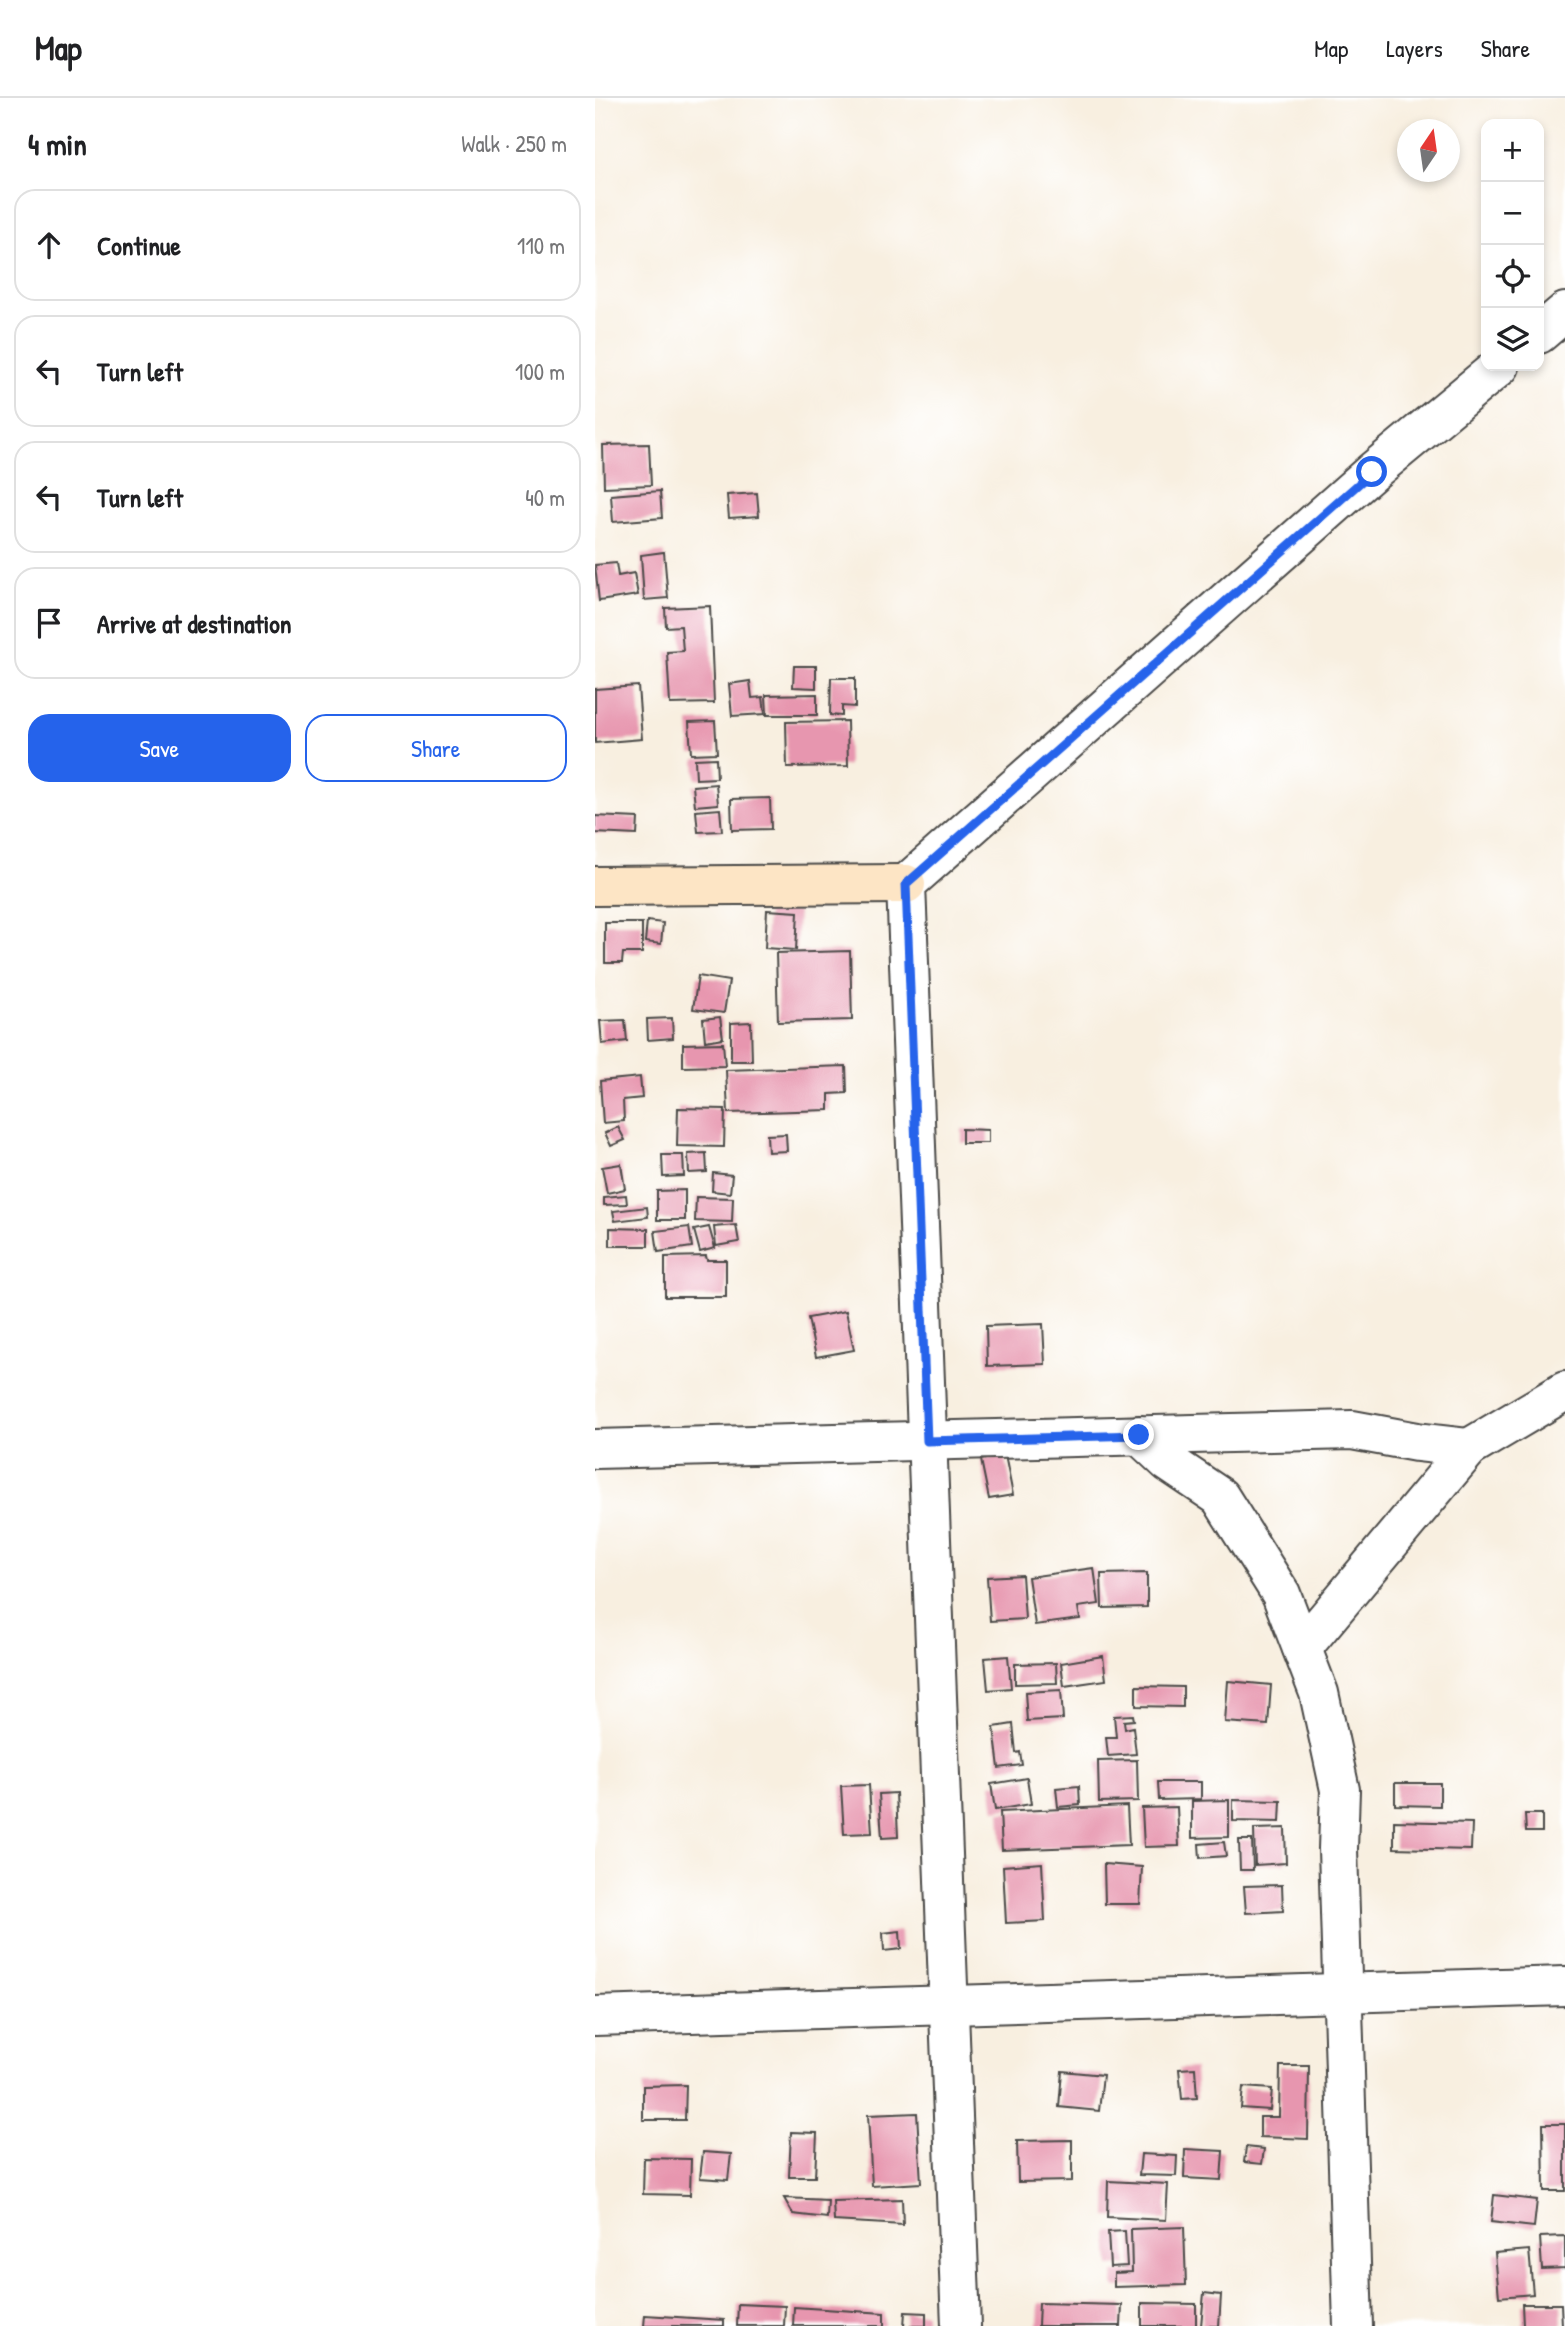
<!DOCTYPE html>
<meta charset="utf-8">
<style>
body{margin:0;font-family:"Patrick Hand",sans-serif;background:#f6f6f6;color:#202124}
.controls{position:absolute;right:21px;top:21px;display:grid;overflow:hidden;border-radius:14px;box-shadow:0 4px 10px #0003}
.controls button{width:63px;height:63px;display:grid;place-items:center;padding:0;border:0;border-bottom:2px solid #e0e0e0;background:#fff;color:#202124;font:35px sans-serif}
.compass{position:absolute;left:802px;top:21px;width:63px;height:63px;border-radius:50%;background:#fff;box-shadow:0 4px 10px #0003;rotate:13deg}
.stop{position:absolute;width:21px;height:21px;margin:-16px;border:5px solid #2563eb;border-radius:50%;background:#fff}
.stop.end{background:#2563eb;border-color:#fff;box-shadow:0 2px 7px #0008}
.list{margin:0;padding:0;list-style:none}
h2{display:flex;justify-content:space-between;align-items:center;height:91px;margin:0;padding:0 28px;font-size:30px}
h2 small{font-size:23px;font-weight:400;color:#757577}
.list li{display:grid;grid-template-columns:46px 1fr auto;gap:21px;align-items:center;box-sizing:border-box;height:112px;margin:0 14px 14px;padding:0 14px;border:2px solid #e0e0e0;border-radius:21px}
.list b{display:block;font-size:26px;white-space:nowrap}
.list em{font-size:23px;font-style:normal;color:#757577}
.actions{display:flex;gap:14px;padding:21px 28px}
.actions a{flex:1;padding:16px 0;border:2px solid #2563eb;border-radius:21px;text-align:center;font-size:24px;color:#2563eb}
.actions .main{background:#2563eb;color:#fff}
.icon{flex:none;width:38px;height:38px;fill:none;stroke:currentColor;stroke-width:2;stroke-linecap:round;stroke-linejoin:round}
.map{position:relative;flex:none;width:970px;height:2228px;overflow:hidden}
header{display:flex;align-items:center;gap:42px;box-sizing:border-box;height:98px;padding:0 35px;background:#fff;border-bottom:2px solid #e0e0e0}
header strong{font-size:33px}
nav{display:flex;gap:38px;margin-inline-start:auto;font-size:24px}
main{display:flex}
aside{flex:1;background:#fff}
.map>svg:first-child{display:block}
.building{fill:#e796af}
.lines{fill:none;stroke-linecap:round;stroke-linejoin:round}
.street-casing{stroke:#4a4846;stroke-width:42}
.secondary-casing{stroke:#4a4846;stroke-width:42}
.street{stroke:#fff;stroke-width:38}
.secondary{stroke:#fde5c5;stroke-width:38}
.route{stroke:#2563eb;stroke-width:9}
</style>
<header>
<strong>Map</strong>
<nav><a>Map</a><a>Layers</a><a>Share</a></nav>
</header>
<main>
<aside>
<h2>4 min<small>Walk · 250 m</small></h2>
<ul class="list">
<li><svg class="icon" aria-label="ahead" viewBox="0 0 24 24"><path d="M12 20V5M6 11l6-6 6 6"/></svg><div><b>Continue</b></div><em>110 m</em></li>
<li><svg class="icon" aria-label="left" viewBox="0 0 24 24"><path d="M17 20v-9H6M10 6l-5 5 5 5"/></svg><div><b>Turn left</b></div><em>100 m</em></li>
<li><svg class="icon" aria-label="left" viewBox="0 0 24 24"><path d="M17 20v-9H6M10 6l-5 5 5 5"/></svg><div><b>Turn left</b></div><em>40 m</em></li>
<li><svg class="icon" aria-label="arrive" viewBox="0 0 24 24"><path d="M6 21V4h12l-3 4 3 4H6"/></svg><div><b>Arrive at destination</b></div></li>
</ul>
<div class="actions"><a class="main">Save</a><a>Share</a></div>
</aside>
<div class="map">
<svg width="970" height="2228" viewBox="0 0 970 2228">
<rect width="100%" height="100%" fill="#fff"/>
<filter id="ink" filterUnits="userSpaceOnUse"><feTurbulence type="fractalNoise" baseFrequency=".0143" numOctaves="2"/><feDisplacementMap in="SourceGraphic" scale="14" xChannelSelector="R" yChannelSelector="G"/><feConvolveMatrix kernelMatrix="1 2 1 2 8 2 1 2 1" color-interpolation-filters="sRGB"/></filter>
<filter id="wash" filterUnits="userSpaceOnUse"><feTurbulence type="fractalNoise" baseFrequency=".00686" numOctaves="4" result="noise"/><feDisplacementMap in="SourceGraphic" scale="28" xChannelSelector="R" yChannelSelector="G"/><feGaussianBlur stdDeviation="1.57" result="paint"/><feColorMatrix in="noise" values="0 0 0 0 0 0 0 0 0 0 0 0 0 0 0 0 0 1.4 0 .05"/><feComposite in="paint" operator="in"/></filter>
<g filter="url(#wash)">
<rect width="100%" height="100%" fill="#f8efe0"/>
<g id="blocks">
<g class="building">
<polygon points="54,346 56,387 9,389 8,347"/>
<polygon points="65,393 67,420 18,424 16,397"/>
<polygon points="162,395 164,418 134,420 132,397"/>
<polygon points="69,454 73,500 49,502 46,457"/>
<polygon points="21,465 23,478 39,475 43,497 4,503 0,467"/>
<polygon points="115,508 119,605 75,606 72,554 88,553 86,528 71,529 70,510"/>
<polygon points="199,568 221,568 221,590 198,589"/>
<polygon points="236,580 260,580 260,609 247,608 247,618 235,617"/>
<polygon points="155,583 157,600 168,599 170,616 137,618 134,586"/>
<polygon points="43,588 47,641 0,645 0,591"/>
<polygon points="222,596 222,617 172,617 171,597"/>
<polygon points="120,623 122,655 96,656 94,624"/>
<polygon points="252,623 253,668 192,669 191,624"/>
<polygon points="121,660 122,680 101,681 100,661"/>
<polygon points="121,686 123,706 100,708 98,688"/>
<polygon points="175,700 176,731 137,732 136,701"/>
<polygon points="125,711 127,733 103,734 101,713"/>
<polygon points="0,718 43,720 42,737 0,735"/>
<polygon points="172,812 203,814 201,852 170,850"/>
<polygon points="52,823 68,825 66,846 50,844"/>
<polygon points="10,825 47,825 47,855 28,855 27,865 10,865"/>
<polygon points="255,853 257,922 183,924 181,855"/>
<polygon points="103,878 134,883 129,915 98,911"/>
<polygon points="125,919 128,940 110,943 108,921"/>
<polygon points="77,920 78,940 53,942 52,921"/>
<polygon points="30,922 32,943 7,946 5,923"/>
<polygon points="156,924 157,963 136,963 136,925"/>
<polygon points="128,945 130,968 88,969 88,946"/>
<polygon points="251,968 252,995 234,996 234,1012 133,1015 131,972"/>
<polygon points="45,979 47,1000 28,1002 29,1023 8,1025 5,983"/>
<polygon points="83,1010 130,1011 129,1049 82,1048"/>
<polygon points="23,1029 30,1042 16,1048 10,1035"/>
<polygon points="367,1031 393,1032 393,1045 367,1045"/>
<polygon points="191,1036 192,1053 173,1054 172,1037"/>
<polygon points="111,1055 112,1074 94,1075 93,1056"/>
<polygon points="67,1057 88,1057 89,1078 68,1079"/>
<polygon points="26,1066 30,1091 12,1095 7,1069"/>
<polygon points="118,1075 137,1077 135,1095 117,1093"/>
<polygon points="90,1092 90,1122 62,1122 62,1093"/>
<polygon points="31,1097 32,1106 9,1107 9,1099"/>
<polygon points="101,1099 138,1100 137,1124 100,1123"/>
<polygon points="52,1109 53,1119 20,1123 18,1113"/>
<polygon points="141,1127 144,1144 121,1148 119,1129"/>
<polygon points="94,1129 97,1149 63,1154 60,1133"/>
<polygon points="114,1129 120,1150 105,1154 99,1132"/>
<polygon points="15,1130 53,1131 53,1148 15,1148"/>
<polygon points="111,1158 112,1162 131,1162 131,1199 70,1199 70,1159"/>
<polygon points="251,1213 259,1252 221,1259 213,1220"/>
<polygon points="448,1226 450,1266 392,1268 391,1228"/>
<polygon points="410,1357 418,1397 394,1401 386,1362"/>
<polygon points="499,1470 504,1506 483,1509 485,1521 440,1527 433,1479"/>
<polygon points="552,1475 552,1509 507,1510 506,1476"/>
<polygon points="427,1477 430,1521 395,1523 392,1479"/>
<polygon points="413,1558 416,1590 393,1592 390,1560"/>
<polygon points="508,1558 511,1582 469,1588 466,1565"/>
<polygon points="461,1565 462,1585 420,1586 420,1566"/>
<polygon points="633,1583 676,1587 673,1627 630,1624"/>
<polygon points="541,1588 588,1589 588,1609 541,1608"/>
<polygon points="466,1592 468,1621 432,1623 430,1594"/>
<polygon points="538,1617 539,1622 529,1623 530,1631 538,1629 541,1656 513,1658 511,1639 521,1639 519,1618"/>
<polygon points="418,1626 421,1655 425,1654 427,1667 404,1670 399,1629"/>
<polygon points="542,1662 543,1703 504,1704 503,1663"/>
<polygon points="432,1680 436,1706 400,1712 396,1686"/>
<polygon points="563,1684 606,1684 606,1701 564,1702"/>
<polygon points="800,1685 845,1685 845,1708 800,1707"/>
<polygon points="274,1687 277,1735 249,1736 246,1688"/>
<polygon points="484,1688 485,1707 463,1709 461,1690"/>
<polygon points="301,1695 303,1739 287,1740 284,1696"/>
<polygon points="634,1702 634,1739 597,1740 597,1703"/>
<polygon points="638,1702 686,1703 685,1724 638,1723"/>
<polygon points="532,1708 534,1747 407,1752 405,1714"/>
<polygon points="582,1709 584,1748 549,1749 547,1710"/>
<polygon points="930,1716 947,1716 947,1734 931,1734"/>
<polygon points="799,1723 877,1725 876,1752 799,1750"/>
<polygon points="690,1730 691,1765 660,1767 659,1731"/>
<polygon points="644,1742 657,1742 658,1772 645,1772"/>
<polygon points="629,1744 631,1758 605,1760 604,1746"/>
<polygon points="447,1765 450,1823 411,1825 408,1768"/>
<polygon points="509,1766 547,1769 545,1806 510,1806"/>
<polygon points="687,1787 688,1813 651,1815 649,1788"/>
<polygon points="305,1833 306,1851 289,1853 288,1835"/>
<polygon points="685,1968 714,1968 713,2041 665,2039 665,2019 684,2019"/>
<polygon points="600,1970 602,2000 587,2001 584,1971"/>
<polygon points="467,1973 508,1977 504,2013 464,2009"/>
<polygon points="91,1987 90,2022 48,2022 48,1988"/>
<polygon points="648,1989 677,1991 675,2012 646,2010"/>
<polygon points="322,2015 326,2085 277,2088 273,2017"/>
<polygon points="948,2026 970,2026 970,2093 949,2093"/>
<polygon points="196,2034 222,2035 220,2079 194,2079"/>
<polygon points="477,2042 477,2083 423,2084 422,2043"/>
<polygon points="651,2049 669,2051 667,2066 649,2064"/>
<polygon points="590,2051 628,2053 626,2082 589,2080"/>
<polygon points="108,2054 136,2056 133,2082 105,2080"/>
<polygon points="546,2056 582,2058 581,2078 544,2077"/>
<polygon points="49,2060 96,2061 95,2097 48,2096"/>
<polygon points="513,2083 573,2086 571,2122 512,2119"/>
<polygon points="899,2097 942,2102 939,2129 896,2124"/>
<polygon points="189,2100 233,2102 232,2120 198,2116"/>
<polygon points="307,2101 308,2127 239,2123 238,2103"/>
<polygon points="589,2129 591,2187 519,2189 519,2175 537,2174 536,2131"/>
<polygon points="530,2133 532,2168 515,2169 513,2134"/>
<polygon points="970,2138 970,2170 947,2171 945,2139"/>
<polygon points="934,2152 938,2196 904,2199 900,2155"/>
<polygon points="609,2195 626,2197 624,2228 606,2228"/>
<polygon points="444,2205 527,2207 526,2228 443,2228"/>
<polygon points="547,2205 601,2206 601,2228 547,2228"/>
<polygon points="143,2206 190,2208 189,2228 142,2228"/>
<polygon points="927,2206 966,2206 967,2228 928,2228"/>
<polygon points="199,2209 289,2215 289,2228 198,2228"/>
<polygon points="310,2214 331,2215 331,2228 309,2228"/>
<polygon points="50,2217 129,2222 129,2228 49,2228"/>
</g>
</g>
</g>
<g filter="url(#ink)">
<use href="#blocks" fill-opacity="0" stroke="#4a4846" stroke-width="2"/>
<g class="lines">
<defs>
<g id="street">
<polyline points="944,236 970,214"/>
<polyline points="544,1337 573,1364 625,1399 686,1496 724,1595 745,1692 743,1751 758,2228"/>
<polyline points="0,1351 757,1332 822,1344 874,1350"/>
<polyline points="707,1550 874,1350 970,1293"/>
<polyline points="0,1918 970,1888"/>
<polyline points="366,2228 311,786 777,374 905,268"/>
</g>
<polyline id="secondary" points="0,788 311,786"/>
</defs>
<use href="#street" class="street-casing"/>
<use href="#secondary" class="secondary-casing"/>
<use href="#street" class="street"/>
<use href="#secondary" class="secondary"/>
</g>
</g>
<g class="lines" filter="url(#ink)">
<polyline class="route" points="544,1337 332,1343 311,786 777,374"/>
</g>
</svg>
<div class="controls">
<button>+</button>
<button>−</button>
<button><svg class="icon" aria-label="locate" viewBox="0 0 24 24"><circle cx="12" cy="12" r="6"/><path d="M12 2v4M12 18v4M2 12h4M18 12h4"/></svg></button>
<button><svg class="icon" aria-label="layers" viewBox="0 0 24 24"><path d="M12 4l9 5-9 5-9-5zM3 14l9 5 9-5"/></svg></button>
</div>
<svg class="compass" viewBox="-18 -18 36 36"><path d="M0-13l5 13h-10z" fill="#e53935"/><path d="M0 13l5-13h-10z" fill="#757577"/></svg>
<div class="stop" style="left:777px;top:374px"></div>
<div class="stop end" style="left:544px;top:1337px"></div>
</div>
</main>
